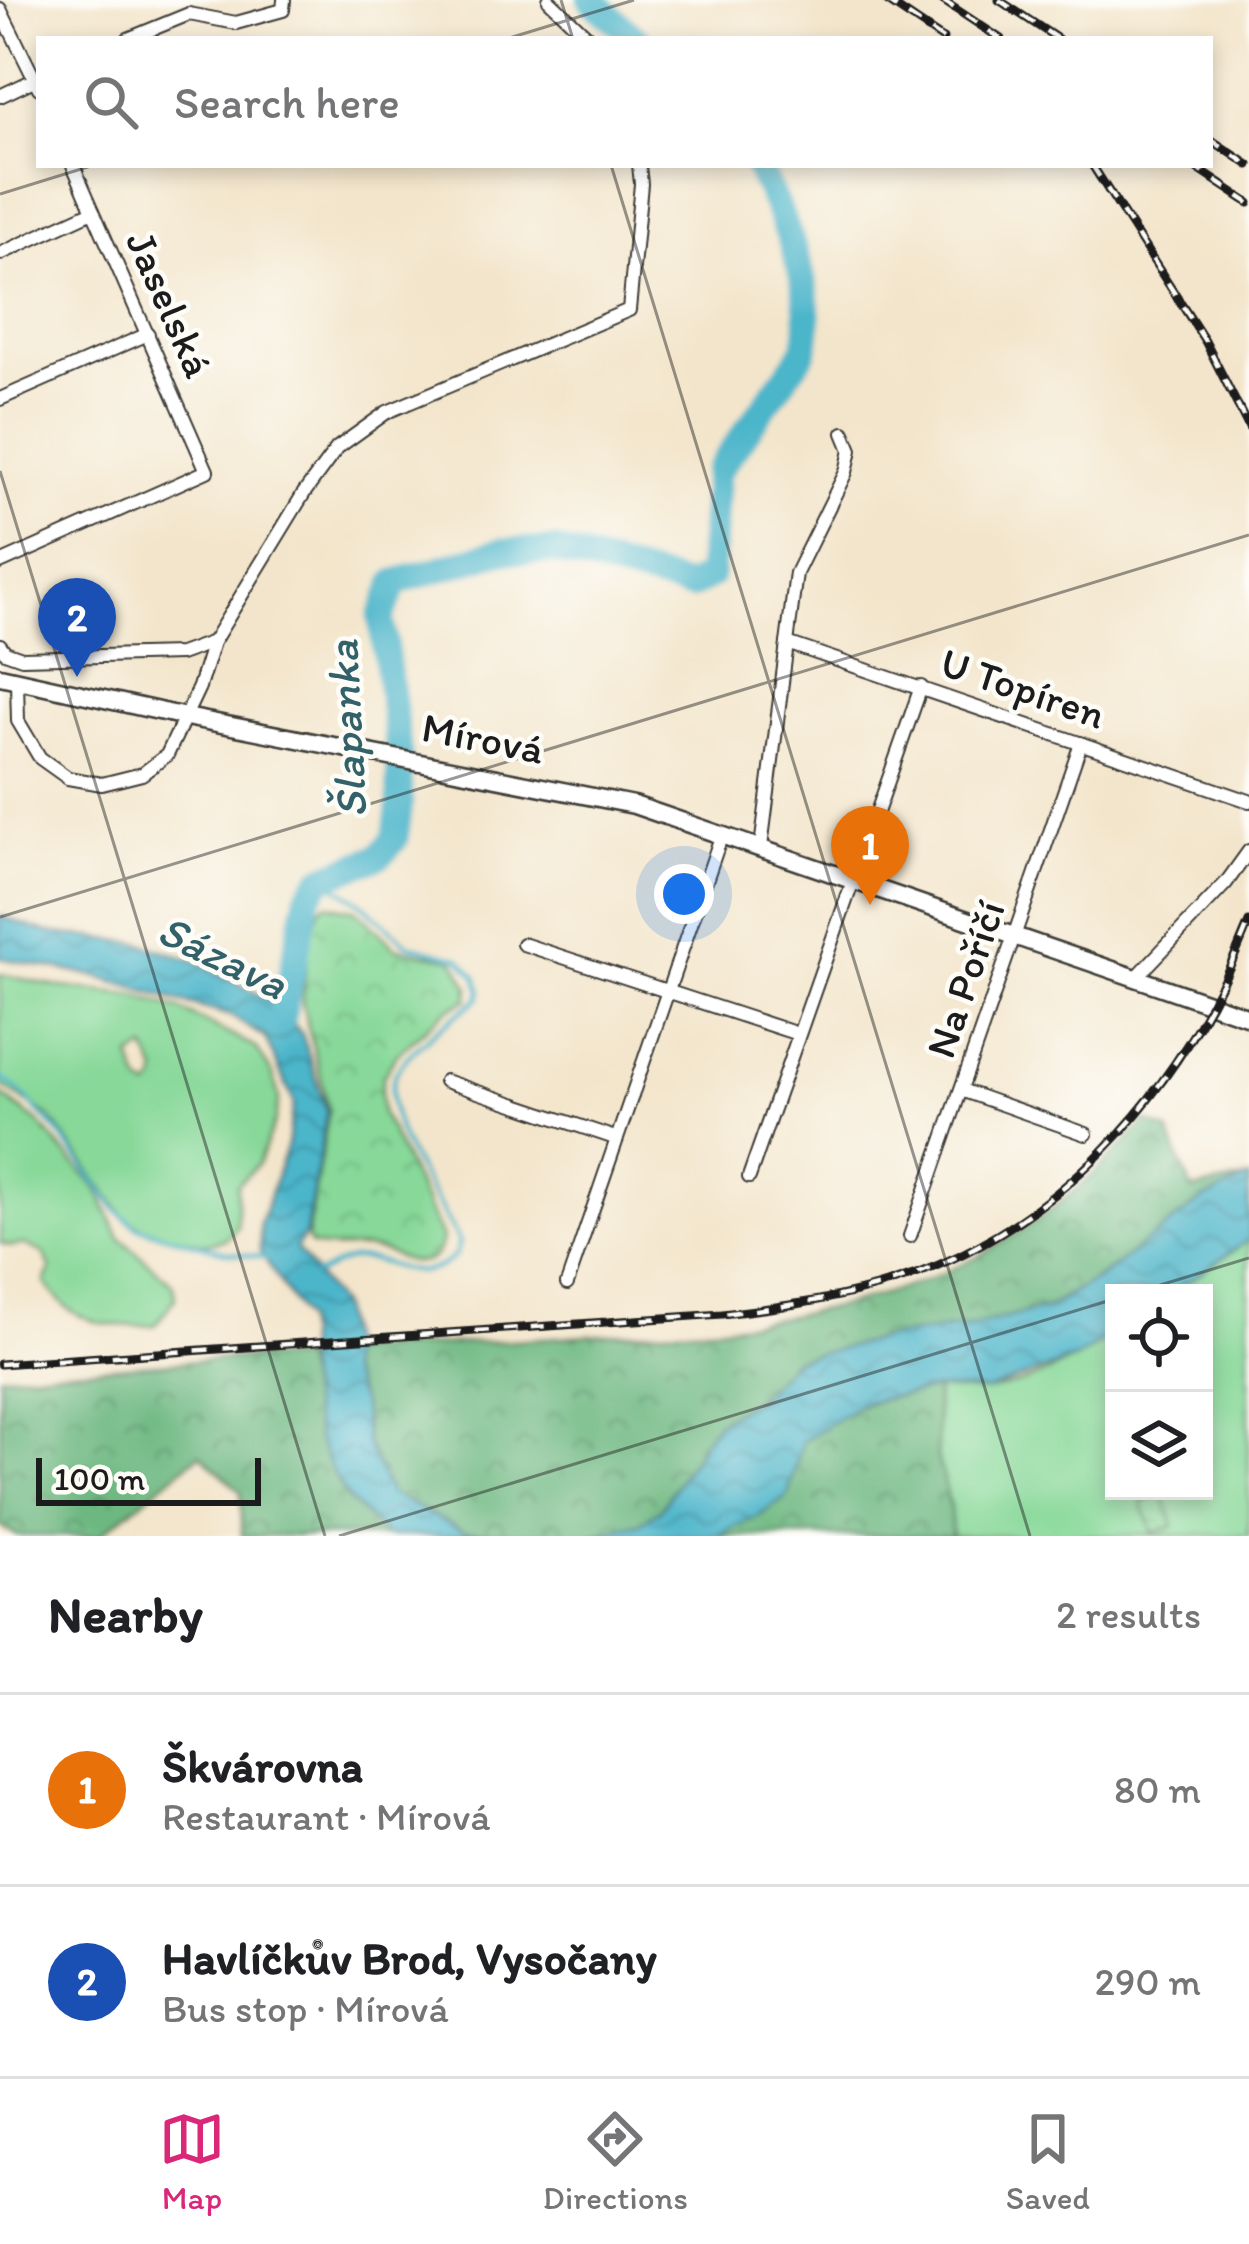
<!DOCTYPE html>
<meta charset="utf-8">
<style>
body{margin:0;font-family:Itim,sans-serif;background:#f6f6f6;color:#202124}
.controls{position:absolute;right:36px;bottom:36px;display:grid;overflow:hidden;border-radius:0px;box-shadow:0 6px 18px #0003}
.controls button{width:108px;height:108px;display:grid;place-items:center;padding:0;border:0;border-bottom:3px solid #e0e0e0;background:#fff;color:#202124;font:60px sans-serif}
.scale{position:absolute;left:36px;bottom:30px;width:225px;box-sizing:border-box;padding-left:12px;border:6px solid #1c1c1c;border-top:0;font-size:33px;line-height:42px;white-space:nowrap;color:#1c1c1c;-webkit-text-stroke:9px #fdfcf7;paint-order:stroke}
.you{position:absolute;left:684px;top:894px;width:42px;height:42px;margin:-30px;border:9px solid #fff;border-radius:50%;background:#1a73e8;box-shadow:0 0 0 18px #1a73e833}
.badge{display:grid;place-items:center;width:78px;height:78px;border-radius:50%;background:#db2777;color:#fff;font-size:39px;font-weight:700}
.pin{position:absolute;translate:-50% -99px;filter:drop-shadow(0 3px 6px #0008)}
.pin::after{content:'';position:absolute;top:63px;width:42px;height:36px;background:inherit;clip-path:polygon(0 0,100% 0,50% 100%)}
.list{margin:0;padding:0;list-style:none}
h2{display:flex;justify-content:space-between;align-items:center;height:156px;margin:0;padding:0 48px;font-size:51px}
h2 small{font-size:39px;font-weight:400;color:#757577}
.list li{display:grid;grid-template-columns:78px 1fr auto;gap:36px;align-items:center;box-sizing:border-box;height:192px;padding:0 48px;border-top:3px solid #e0e0e0}
.list b{display:block;font-size:45px;white-space:nowrap}
.list p{margin:0;font-size:39px;white-space:nowrap;color:#757577}
.list em{font-size:39px;font-style:normal;color:#757577}
.icon{flex:none;width:66px;height:66px;fill:none;stroke:currentColor;stroke-width:2;stroke-linecap:round;stroke-linejoin:round}
.map{position:relative;flex:none;width:1249px;height:1536px;overflow:hidden}
.search{position:absolute;background:#fff;box-shadow:0 6px 18px #0003;left:36px;right:36px;top:36px;height:132px;display:flex;align-items:center;gap:30px;box-sizing:border-box;padding:0 42px;border-radius:0px;color:#757577;font-size:45px}
.sheet{height:540px;background:#fff}
nav{display:flex;justify-content:space-around;align-items:center;box-sizing:border-box;height:168px;border-top:3px solid #e0e0e0;background:#fff;font-size:33px;color:#757577}
nav a{display:grid;justify-items:center;gap:6px}
nav .on{color:#db2777}
.map>svg:first-child{display:block}
.grass{fill:#87d899;stroke:#527a5a;stroke-width:3;fill-rule:evenodd}
.forest{fill:url(#forest-crowns);stroke:#446a4e;stroke-width:3}
.park{fill:url(#park-crowns);stroke:#527a5a;stroke-width:3}
.water{fill:url(#water-waves);stroke:#346873;stroke-width:3}
.lines{fill:none;stroke-linecap:round;stroke-linejoin:round}
.stream{stroke:#4cb5ca;stroke-width:4.5}
.river{stroke:#4cb5ca;stroke-width:27}
.street-casing{stroke:#3c3a36;stroke-width:16}
.secondary-casing{stroke:#3c3a36;stroke-width:21}
.street{stroke:#fff;stroke-width:12}
.secondary{stroke:#fff;stroke-width:16}
.rail-casing{stroke:#1c1c1c;stroke-width:9}
.rail{stroke:#fdfcf7;stroke-width:4.5;stroke-dasharray:14;stroke-linecap:butt}
.ticks{fill:none;stroke:#1c1c1c;stroke-width:3;stroke-opacity:0.45}
.labels{text-anchor:middle;dominant-baseline:central;stroke-width:9;stroke-linejoin:round;paint-order:stroke}
.street-label{font-size:42px;fill:#1c1c1c;stroke:#fdfcf7}
.water-label{font-size:45px;font-style:italic;fill:#32616a;stroke:#fdfcf7}
</style>
<div class="map">
<svg width="1249" height="1536" viewBox="0 0 1249 1536">
<defs>
<pattern id="forest-crowns" width="20" height="18" patternUnits="userSpaceOnUse" patternTransform="scale(3)"><rect width="20" height="18" fill="#6db881"/><path d="M2 6a3 3 0 1 1 6 0M12 15a3 3 0 1 1 6 0" fill="none" stroke="#599569"/></pattern>
<pattern id="park-crowns" width="20" height="18" patternUnits="userSpaceOnUse" patternTransform="scale(3)"><rect width="20" height="18" fill="#87d899"/><path d="M2 6a3 3 0 1 1 6 0M12 15a3 3 0 1 1 6 0" fill="none" stroke="#74b983"/></pattern>
<pattern id="water-waves" width="16" height="10" patternUnits="userSpaceOnUse" patternTransform="scale(3)"><rect width="16" height="10" fill="#4cb5ca"/><path d="M0 5q4-4 8 0t8 0" fill="none" stroke="#3e92a3"/></pattern>
</defs>
<rect width="100%" height="100%" fill="#fdfcf7"/>
<filter id="ink" filterUnits="userSpaceOnUse"><feTurbulence type="fractalNoise" baseFrequency=".00833" numOctaves="2"/><feDisplacementMap in="SourceGraphic" scale="24" xChannelSelector="R" yChannelSelector="G"/><feConvolveMatrix kernelMatrix="1 2 1 2 8 2 1 2 1" color-interpolation-filters="sRGB"/></filter>
<filter id="wash" filterUnits="userSpaceOnUse"><feTurbulence type="fractalNoise" baseFrequency=".004" numOctaves="4" result="noise"/><feDisplacementMap in="SourceGraphic" scale="48" xChannelSelector="R" yChannelSelector="G"/><feGaussianBlur stdDeviation="2.7" result="paint"/><feColorMatrix in="noise" values="0 0 0 0 0 0 0 0 0 0 0 0 0 0 0 0 0 1.4 0 .05"/><feComposite in="paint" operator="in"/></filter>
<g filter="url(#wash)">
<rect width="100%" height="100%" fill="#f3e5cb"/>
<g class="grass">
<path d="M0,974l55,12 82,10 42,13 77,39 17,27 6,23 -4,23 -17,43 -21,21v42l-11,12 -19,5 -59,-13 -23,-13 -75,-101 -50,-32zM146,1049l11,23 -1,10 -7,7 -9,-6 -9,-26z"/>
<path d="M0,1094l37,27 60,68 23,49 53,46 3,13 -21,28c-46,3 -83,1 -110,-43l6,-13 -8,-16 -19,-9 -12,3 -12,-4z"/>
<path d="M1249,1240v296h-297l-2,-28 -13,-52 -1,-67c15,1 32,3 48,2 46,-4 92,-32 130,-57v157h90v-198h-33z"/>
</g>
<g class="forest">
<path d="M1146,1121l22,10 24,59 57,-12 -48,23 -100,75 -52,31 -71,18 -87,12 -96,22 -38,39 -42,25 -54,86 -21,14 -51,13 -124,-4 -76,-39 -23,-51 -4,-37 -15,-35 1,-19 375,-25c183,-23 297,-66 423,-205z"/>
<polygon points="243,1358 302,1359 317,1437 348,1499 387,1536 242,1536 241,1492 200,1454 99,1536 18,1536 0,1526 0,1375"/>
<path d="M936,1389l1,67 13,52 2,28h-235c41,-20 59,-31 79,-74 3,-5 2,-12 5,-18 21,-38 96,-48 135,-55z"/>
</g>
<g class="park">
<path d="M326,904l30,6 40,38 58,11 15,27 -1,13 -23,12 -50,45 -12,21 -2,16 1,20 60,125c-2,10 -4,19 -16,23 -16,6 -32,-8 -47,-11 -23,-6 -48,3 -69,-6l-3,-5 22,-129 -27,-107 7,-65 11,-30z"/>
<polygon points="1163,1494 1174,1526 1153,1534 1142,1502"/>
</g>
<g class="water">
<polygon points="0,916 46,932 140,943 199,962 278,1005 302,1034 327,1112 306,1233 296,1248 340,1307 348,1351 347,1370 362,1405 366,1442 389,1493 465,1532 498,1536 387,1536 348,1499 331,1470 317,1437 306,1382 304,1320 260,1251 260,1223 287,1145 294,1103 265,1038 231,1016 90,975 0,958"/>
<polygon points="1249,1178 1249,1240 1171,1293 1114,1293 1114,1334 1076,1359 986,1391 936,1389 861,1403 802,1442 788,1496 762,1514 717,1536 589,1536 640,1523 661,1509 715,1423 757,1398 795,1359 891,1337 978,1325 1049,1307 1101,1276 1201,1201"/>
</g>
<g class="lines">
<g class="stream">
<polyline points="0,1077 17,1089 59,1133 116,1210 137,1227 229,1253 270,1258"/>
<path d="M315,1275c11,-4 25,-14 37,-16 38,-5 62,33 103,-3l4,-13c-19,-42 -85,-125 -63,-170 13,-25 60,-57 83,-75l2,-7 -5,-15 -16,-18 -51,-13 -50,-44 -37,-23"/>
</g>
<g class="river">
<polyline points="591,0 637,39"/>
<path d="M281,1022l27,-126 14,-18 58,-22 15,-17 5,-35 -1,-49 -18,-138 15,-35 104,-31h55l134,36 21,-11 7,-104 87,-121c17,-55 -22,-137 -48,-186"/>
</g>
</g>
</g>
<g filter="url(#ink)">
<g class="lines">
<defs>
<g id="street">
<polyline points="549,0 590,39"/>
<polyline points="0,9 39,88"/>
<polyline points="128,39 189,14 236,23 283,10 284,0"/>
<polyline points="0,96 38,78"/>
<polyline points="0,254 93,211"/>
<polyline points="0,399 148,334"/>
<polyline points="0,563 207,471 73,165"/>
<polyline points="787,643 1249,801"/>
<polyline points="0,645 5,652 22,658 180,654 213,642"/>
<polyline points="17,681 18,721 40,758 68,778 102,784 142,774 167,755 199,687 213,642 304,493 337,448 387,412 629,310 641,184 639,165"/>
<polyline points="761,847 796,573 846,472 851,450 844,433"/>
<polyline points="523,944 798,1034"/>
<polyline points="1136,978 1226,883 1249,851"/>
<polyline points="445,1081 615,1138"/>
<polyline points="961,1090 1086,1134"/>
<polyline points="749,1177 921,687"/>
<polyline points="910,1236 1081,743"/>
<polyline points="567,1284 722,834"/>
</g>
<polyline id="secondary" points="0,676 186,717 634,805 1249,1017"/>
</defs>
<use href="#street" class="street-casing"/>
<use href="#secondary" class="secondary-casing"/>
<use href="#street" class="street"/>
<use href="#secondary" class="secondary"/>
<defs>
<g id="rail">
<polyline points="885,0 943,39"/>
<polyline points="942,0 1001,39"/>
<polyline points="999,0 1058,39"/>
<polyline points="1210,139 1249,165"/>
<polyline points="1092,165 1205,341 1249,428"/>
<polyline points="1192,165 1249,203"/>
<path d="M0,1364l722,-50c52,-6 103,-13 154,-27 178,-49 307,-197 373,-365"/>
</g>
</defs>
<use href="#rail" class="rail-casing"/>
<use href="#rail" class="rail"/>
</g>
</g>
<path class="ticks" d="M561,0l12,39M506,39l128,-39M611,165l419,1371M0,194l94,-29M0,471l325,1065M0,917l1249,-382M1134,1293l115,-35M339,1536l775,-237"/>
<g class="labels">
<g class="street-label">
<text transform="translate(170 304) rotate(66)">Jaselská</text>
<text transform="translate(1023 688) rotate(19)">U Topíren</text>
<text transform="translate(483 738) rotate(11)">Mírová</text>
<text transform="translate(965 979) rotate(-71)">Na Poříčí</text>
</g>
<g class="water-label">
<text transform="translate(346 729) rotate(-93)">Šlapanka</text>
<text transform="translate(223 956) rotate(26)">Sázava</text>
</g>
</g>
</svg>
<div class="controls">
<button><svg class="icon" aria-label="locate" viewBox="0 0 24 24"><circle cx="12" cy="12" r="6"/><path d="M12 2v4M12 18v4M2 12h4M18 12h4"/></svg></button>
<button><svg class="icon" aria-label="layers" viewBox="0 0 24 24"><path d="M12 4l9 5-9 5-9-5zM3 14l9 5 9-5"/></svg></button>
</div>
<div class="scale">100 m</div>
<div class="you"></div>
<div class="pin badge" style="left:870px;top:905px;background:#e8710a">1</div>
<div class="pin badge" style="left:77px;top:677px;background:#1a4fb4">2</div>
<div class="search"><svg class="icon" aria-label="search" viewBox="0 0 24 24"><circle cx="10" cy="10" r="6"/><path d="M15 15l6 6"/></svg>Search here</div>
</div>
<section class="sheet">
<h2>Nearby<small>2 results</small></h2>
<ul class="list">
<li><span class="badge" style="background:#e8710a">1</span><div><b>Škvárovna</b><p>Restaurant · Mírová</p></div><em>80 m</em></li>
<li><span class="badge" style="background:#1a4fb4">2</span><div><b>Havlíčkův Brod, Vysočany</b><p>Bus stop · Mírová</p></div><em>290 m</em></li>
</ul>
</section>
<nav>
<a class="on"><svg class="icon" aria-label="map" viewBox="0 0 24 24"><path d="M3 6l6-2 6 2 6-2v14l-6 2-6-2-6 2zM9 4v14M15 6v14"/></svg>Map</a>
<a><svg class="icon" aria-label="directions" viewBox="0 0 24 24"><path d="M12 3l9 9-9 9-9-9zM9 14v-3h6M13 9l2 2-2 2"/></svg>Directions</a>
<a><svg class="icon" aria-label="saved" viewBox="0 0 24 24"><path d="M7 4h10v16l-5-4-5 4z"/></svg>Saved</a>
</nav>
